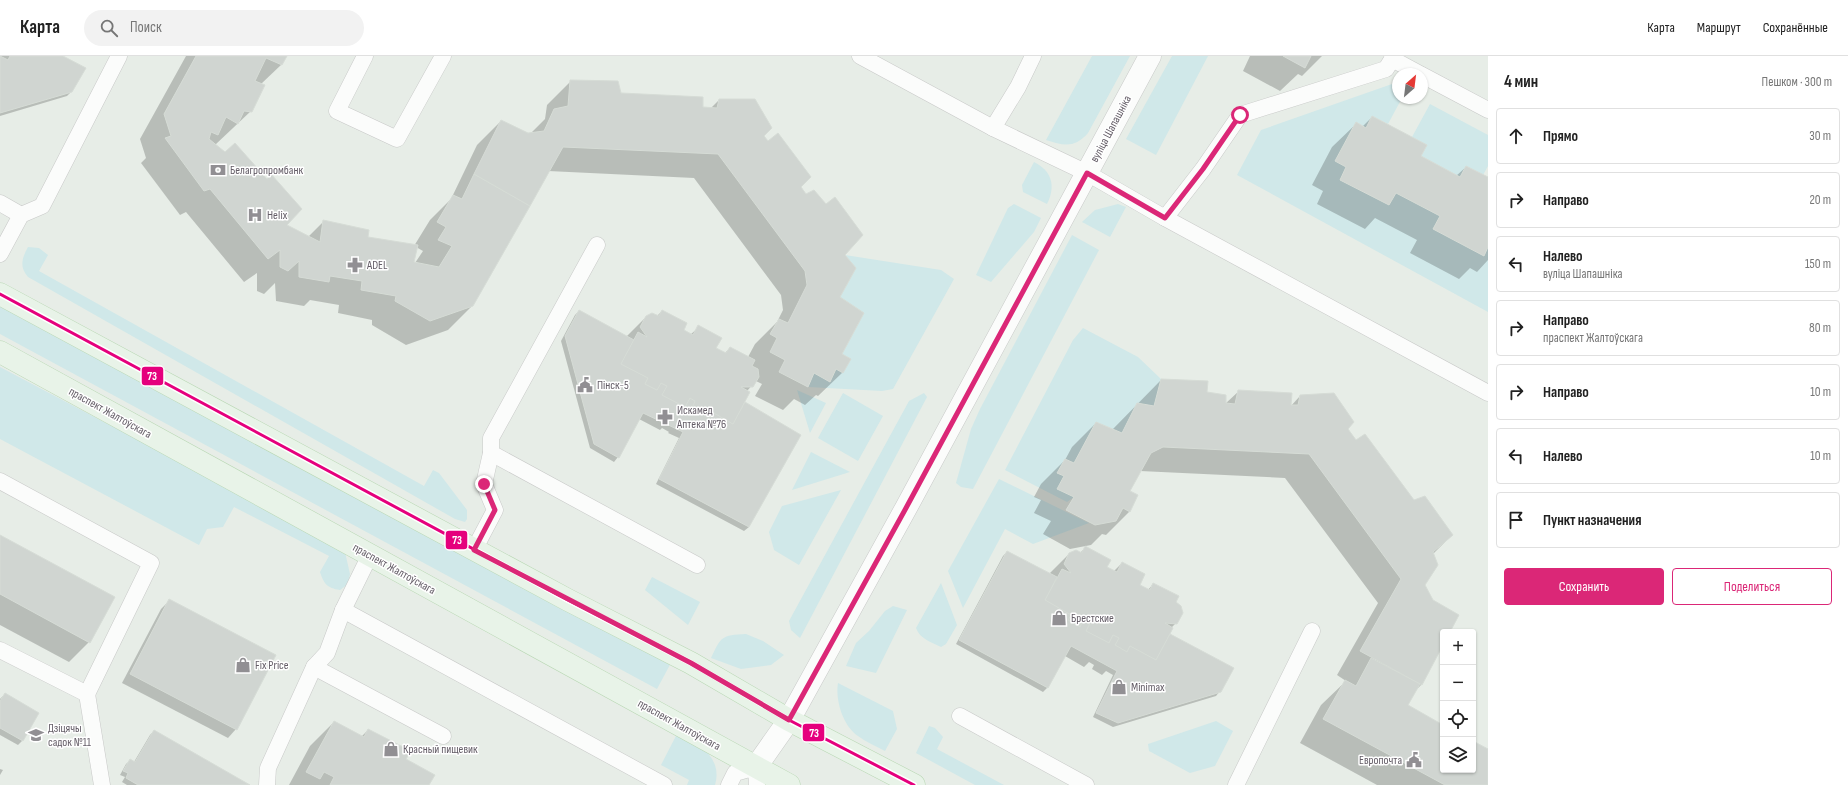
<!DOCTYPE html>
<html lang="ru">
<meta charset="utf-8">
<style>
body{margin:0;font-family:"Sofia Sans Condensed",sans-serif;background:#f2f2f2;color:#222}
.controls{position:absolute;right:12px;bottom:12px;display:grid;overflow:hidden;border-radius:4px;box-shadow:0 1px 3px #0004}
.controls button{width:36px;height:36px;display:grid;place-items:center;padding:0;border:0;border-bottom:1px solid #e0e0e0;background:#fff;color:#222;font:20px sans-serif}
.compass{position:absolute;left:1392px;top:12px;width:36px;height:36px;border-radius:50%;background:#fff;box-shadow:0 1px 3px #0004;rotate:28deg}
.stop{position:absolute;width:12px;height:12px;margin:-9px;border:3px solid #db2777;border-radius:50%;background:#fff}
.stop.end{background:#db2777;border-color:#fff;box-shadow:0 1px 4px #0008}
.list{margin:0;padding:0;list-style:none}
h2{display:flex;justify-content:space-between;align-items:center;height:52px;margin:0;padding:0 16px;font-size:17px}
h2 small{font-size:13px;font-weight:400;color:#767676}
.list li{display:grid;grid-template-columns:26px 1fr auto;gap:12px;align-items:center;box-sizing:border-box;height:56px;margin:0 8px 8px;padding:0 8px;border:1px solid #e0e0e0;border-radius:4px}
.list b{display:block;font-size:15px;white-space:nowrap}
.list p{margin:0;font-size:13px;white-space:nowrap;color:#767676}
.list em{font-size:13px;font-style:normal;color:#767676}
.actions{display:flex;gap:8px;padding:12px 16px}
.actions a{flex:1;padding:9px 0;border:1px solid #db2777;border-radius:4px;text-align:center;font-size:14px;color:#db2777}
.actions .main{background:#db2777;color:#fff}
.icon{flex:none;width:22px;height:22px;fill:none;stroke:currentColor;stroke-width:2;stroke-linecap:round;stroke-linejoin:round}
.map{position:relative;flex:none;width:1488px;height:729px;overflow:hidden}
header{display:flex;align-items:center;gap:24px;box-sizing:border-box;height:56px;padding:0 20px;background:#fff;border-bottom:1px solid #e0e0e0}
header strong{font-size:19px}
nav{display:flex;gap:22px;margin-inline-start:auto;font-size:14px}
.search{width:280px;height:36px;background:#f2f2f2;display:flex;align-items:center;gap:10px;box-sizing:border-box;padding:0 14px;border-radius:22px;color:#767676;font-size:15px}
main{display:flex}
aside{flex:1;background:#fff}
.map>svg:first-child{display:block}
.grass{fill:#d0e8e9}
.shadow{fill:#0003;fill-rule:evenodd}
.building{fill:#d0d5d1;stroke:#d6dcd6}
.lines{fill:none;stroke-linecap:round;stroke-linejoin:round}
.service-casing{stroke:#c8c9c8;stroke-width:17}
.tertiary-casing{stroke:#c8c9c8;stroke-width:23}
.primary-casing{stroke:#b8d7b3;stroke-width:23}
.service{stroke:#fbfcfb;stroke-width:16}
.tertiary{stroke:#fbfcfb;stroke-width:22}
.primary{stroke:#e8f3e8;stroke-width:22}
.bus-1-casing{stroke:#fff;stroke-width:6}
.bus-1{stroke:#e5007d;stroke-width:3}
.route{stroke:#db2777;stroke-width:5}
.labels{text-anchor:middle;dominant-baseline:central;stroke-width:3;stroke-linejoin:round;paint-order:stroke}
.street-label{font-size:12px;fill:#635c66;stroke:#fff}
.poi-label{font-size:12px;fill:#635c66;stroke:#fff;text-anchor:start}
.line-badge{stroke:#fff;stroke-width:1.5}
.badge-label{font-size:11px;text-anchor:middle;font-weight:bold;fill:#fff}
</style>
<header>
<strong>Карта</strong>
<div class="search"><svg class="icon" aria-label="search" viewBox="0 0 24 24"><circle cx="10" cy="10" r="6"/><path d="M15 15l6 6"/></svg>Поиск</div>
<nav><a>Карта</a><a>Маршрут</a><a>Сохранённые</a></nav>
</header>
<main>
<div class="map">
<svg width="1488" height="729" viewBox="0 0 1488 729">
<rect width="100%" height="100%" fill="#e7ede7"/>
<g class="grass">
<path d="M1092,0h38l-42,77c-13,15 -24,13 -42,7z"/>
<polygon points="1172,0 1208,0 1156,99 1126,83"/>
<polygon points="1392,28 1398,31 1398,42 1402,42 1388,68 1372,60 1366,72 1356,66 1336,105 1346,111 1340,124 1389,149 1396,137 1440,160 1433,173 1484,199 1488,191 1488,256 1237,119 1261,74"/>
<polygon points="1430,48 1488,79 1488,110 1483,119 1466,110 1460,121 1421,100 1427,89 1412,81"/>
<path d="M1034,106c18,9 22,24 13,42l-24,-12 -1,-7z"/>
<polygon points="1014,148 1041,162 1034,176 991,226 976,219 1008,152"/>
<polygon points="1118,148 1126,151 1110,181 1082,166 1095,154"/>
<polygon points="1072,179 1099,194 973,433 961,431 956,427 971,373 980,353"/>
<path d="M28,191l11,1 9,7 -9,16 385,215 9,-16 6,3 28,37v9l-2,3 -10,-3 -427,-242c-9,-10 -6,-19 0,-30z"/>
<polygon points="845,199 941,214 954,223 893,333 882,335 808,331 814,317 830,326 836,313 843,317 842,298 864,257 840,241 856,212"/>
<polygon points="0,250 196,356 305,410 672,605 657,633 0,278"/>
<polygon points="1083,272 1138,301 1161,323 1154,350 1137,347 1122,377 1096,366 1074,407 1065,403 1057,417 1064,420 1058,433 1074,441 1067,446 1005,414 1073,284"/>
<path d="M0,311l329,174 16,11 5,22 -2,10 -8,6c-13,-2 -16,-6 -20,-18l9,-16 -95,-49 -11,20 -16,2 -8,16 -199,-106z"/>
<polygon points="797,334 826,347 810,377"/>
<polygon points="843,337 883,360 858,405 818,382"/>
<polygon points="924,337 927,341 800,582 791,574 789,565 909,345"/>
<polygon points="811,396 850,416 792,434"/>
<polygon points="999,423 1089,467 1033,488 1005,473 963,552 948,515"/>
<polygon points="841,434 799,509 774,494 769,476 782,450"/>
<polygon points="652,521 700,546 688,569 645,534"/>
<path d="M941,527l16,42 -11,19 -5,3c-10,-5 -21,-8 -25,-19z"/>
<polygon points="893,550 907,554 876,617 846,610 856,587 869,575 885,555"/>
<path d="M746,578l17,7 21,14 -13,10 -30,4 -30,-11c10,-21 10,-23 35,-24z"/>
<path d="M838,627l55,28 4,18 -12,22c-9,-5 -19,-9 -27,-15 -15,-10 -23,-36 -20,-53z"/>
<polygon points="1216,665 1233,675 1215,710 1190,717 1149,695 1148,688"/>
<polygon points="929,670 935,672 943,681 937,693 1004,729 975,729 916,697"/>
<path d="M679,674c19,14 44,27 36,55h-28l2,-5 -28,-15z"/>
</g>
<g class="shadow">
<polygon points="0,0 62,0 72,35 67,40 0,60"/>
<path d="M186,0h100l-5,9 -20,19 -10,27 -36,34 70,80 23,12 15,-15 44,16 47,8 16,-26 21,-21 26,-54 24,-24 29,13 15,-15 2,-14 24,-24 49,13 82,14h9l8,-8 44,36 37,51 43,68 -5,42 3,58 8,4 -7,14 -24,23 -2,-1 -11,10 -11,-6 -11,11 -28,-14 7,-12 -6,-3 -9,10 -5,15 3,-3 4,124 -5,4 -88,-47 23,-46 -11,-5 1,-1 -7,-4 -2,2 -21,-11 -21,38 -4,5 -24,-14 -29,-107 14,-26 4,-4 47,26 20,-20 11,-1 5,-5 21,19 7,5 9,-8 16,21 10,5 5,-5 18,9 7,-13 22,-22 6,-12 -2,-15 -87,-117 -146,-7 -76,135 -24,24 -42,15 -34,-20v-5l-34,-7 1,-8 -29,-5 -6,6 -28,-5 -1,-18 -11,11 -7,-3v-18l-13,9 -58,-70 -6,3 -39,-52 5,-5 -6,-19zM416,191l7,4 -8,12 -2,-1z"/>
<polygon points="1250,0 1322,0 1302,20 1298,18 1280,35 1243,15"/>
<polygon points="1372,61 1419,101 1456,120 1466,111 1488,123 1488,204 1477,216 1470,212 1459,223 1410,197 1417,184 1375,162 1365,173 1317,148 1323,135 1312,129 1332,91 1356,68 1362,71"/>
<polygon points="1161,324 1206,337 1225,348 1239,335 1290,351 1300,340 1347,373 1356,385 1413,446 1452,479 1433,498 1424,529 1449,576 1443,576 1443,587 1421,629 1415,635 1407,650 1443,670 1443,714 1473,714 1473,686 1488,694 1488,729 1377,729 1300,687 1321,649 1346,625 1337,619 1378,547 1285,422 1140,415 1128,435 1130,455 1106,479 1102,478 1091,489 1070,493 1043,478 1051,465 1034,457 1041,444 1034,441 1041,428 1065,404 1072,391 1096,367 1112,374"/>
<polygon points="0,480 89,586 69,606 0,569"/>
<polygon points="1086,491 1106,511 1114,515 1122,507 1138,529 1148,534 1153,528 1174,546 1176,567 1171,572 1167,582 1170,580 1220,635 1216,640 1113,671 1093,661 1113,619 1106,615 1102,619 1092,613 1094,609 1089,606 1084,611 1065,600 1047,632 1043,636 956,588 1003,500 1007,496 1049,518 1069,498 1080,497"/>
<polygon points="169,545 236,673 228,682 122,627 161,553"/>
<polygon points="5,638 22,685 18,689 0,679 0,643"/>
<polygon points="334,666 361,681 368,674 405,704 428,729 289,729 310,690"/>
<polygon points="154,675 248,729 127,729 122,726 125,721 120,719 126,708 131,704 134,706 150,679"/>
<polygon points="0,713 3,714 0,719"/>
</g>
<g class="building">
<polygon points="0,0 8,4 10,0 63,0 86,12 72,36 0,57"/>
<polygon points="196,0 287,0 282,9 266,2 255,25 265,29 252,56 244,55 238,68 226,61 218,79 211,76 209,83 225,96 235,87 267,123 271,118 302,153 287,169 320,186 323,164 369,174 368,181 418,189 414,206 439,211 452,190 438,184 446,171 437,166 453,139 462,143 474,118 530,150 473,250 430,265 395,245 396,240 361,234 362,225 330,220 329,226 299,221 299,205 288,215 280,211 280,194 268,203 210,133 204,135 165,82 171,80 164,58"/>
<polygon points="1283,0 1311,0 1305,12"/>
<polygon points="570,24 618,25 621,37 703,41 703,51 717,52 719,43 755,43 772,72 764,80 768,85 778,77 811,121 801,131 806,138 814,134 826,148 835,141 863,179 845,199 856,212 840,241 864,257 842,298 851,303 843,317 836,313 830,326 814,317 808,331 779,316 785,304 770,296 777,282 770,278 779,263 788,267 807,229 805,215 718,98 563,91 530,150 474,118 501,64 528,77 544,75 554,53 568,50"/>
<polygon points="1372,60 1427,89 1421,100 1460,121 1466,110 1488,121 1488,191 1484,200 1433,173 1440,160 1396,137 1389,149 1340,124 1346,111 1335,105 1356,66 1366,72"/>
<polygon points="579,254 634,284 621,308 648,322 645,328 657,334 661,327 667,330 662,339 685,351 690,342 695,345 692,353 703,359 707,353 733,368 745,346 801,379 749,471 659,423 683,376 643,357 619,402 594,388 565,280"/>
<polygon points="662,254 687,267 684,274 693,279 698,269 722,282 716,292 726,297 730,291 755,304 752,310 758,313 759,321 753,331 741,331 750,336 733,368 707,353 703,359 692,353 695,345 690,342 685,351 662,339 667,330 661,327 657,334 645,328 648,322 621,308 638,276 647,281 640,271 646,260 652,257 659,260"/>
<polygon points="1161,323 1208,325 1207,336 1226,339 1226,347 1235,348 1238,334 1292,337 1291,349 1298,349 1300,339 1334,337 1354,366 1348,373 1356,384 1365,378 1414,444 1425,440 1453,479 1433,496 1438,509 1425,529 1433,544 1459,559 1450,576 1443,576 1443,589 1422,629 1360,595 1401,523 1309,398 1163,391 1151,397 1130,435 1138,439 1130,456 1123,452 1116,465 1095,469 1066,454 1074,441 1057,433 1064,420 1057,417 1065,403 1074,407 1096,366 1122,377 1137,347 1154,350"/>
<polygon points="0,479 115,541 90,587 0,538"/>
<polygon points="1085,490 1111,504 1107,511 1117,516 1122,506 1145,518 1140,529 1150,534 1153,527 1179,540 1176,546 1181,550 1183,557 1177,568 1165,567 1173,572 1156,604 1130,590 1127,596 1115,589 1119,582 1113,579 1109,587 1086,575 1090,567 1084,563 1080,571 1068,564 1071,559 1045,544 1062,513 1071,517 1064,508 1069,497 1076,494 1082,497"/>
<polygon points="1007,495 1057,521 1045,544 1071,559 1068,564 1080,571 1084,563 1090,567 1086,575 1109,587 1113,579 1119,582 1115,589 1127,596 1130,590 1156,604 1170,578 1234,612 1221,636 1118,667 1096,657 1117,615 1071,590 1048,632 959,584"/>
<polygon points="169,543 276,599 237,674 130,618"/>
<polygon points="1371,602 1420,628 1408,649 1443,669 1443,714 1473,714 1473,685 1488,693 1488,729 1445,729 1323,663 1345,624 1356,630"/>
<polygon points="5,637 39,657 23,685 0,672 0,645"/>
<polygon points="334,665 364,681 368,673 411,695 406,703 435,719 429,729 330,729 334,721 324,716 320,723 306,716"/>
<polygon points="154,674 250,729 138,729 126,722 128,717 123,715 130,703 135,706"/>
</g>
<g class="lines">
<defs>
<g id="service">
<polyline points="365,0 337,55 397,83 443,0"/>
<polyline points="860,0 993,72 1087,117 1165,162 1488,337"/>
<polyline points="1392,3 1420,18"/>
<polyline points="1422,19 1488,54"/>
<polyline points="993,72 1018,31 1033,0"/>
<polyline points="0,147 21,159"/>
<polyline points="1165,162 1203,113 1240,59 1386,13 1394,0"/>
<polyline points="0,198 21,159 42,150 119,0"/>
<polyline points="491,397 697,509"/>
<polyline points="0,425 151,507 87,638"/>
<polyline points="474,494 495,454 484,428 491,397 491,382 597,189"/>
<polyline points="343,554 664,729"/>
<polyline points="0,594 87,638 102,729"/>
<polyline points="314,611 443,680"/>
<polyline points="960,660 1086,729"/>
<polyline points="267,729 268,712 314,611 327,597 343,554 370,499"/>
<polyline points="729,729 735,717 756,711 757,729"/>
<polyline points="1236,729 1312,575"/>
</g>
<polyline id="tertiary" points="756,711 789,664 906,452 1150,0"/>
<g id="primary">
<polyline points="0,238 568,544 691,607 789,664 914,729"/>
<polyline points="0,296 789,729"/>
</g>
</defs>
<use href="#service" class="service-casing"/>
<use href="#tertiary" class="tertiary-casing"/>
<use href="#primary" class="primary-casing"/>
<use href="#service" class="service"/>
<use href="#tertiary" class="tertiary"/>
<use href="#primary" class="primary"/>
<defs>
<polyline id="bus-1" points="0,238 568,544 691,607 789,664 914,729"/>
</defs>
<use href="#bus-1" class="bus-1-casing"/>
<use href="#bus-1" class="bus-1"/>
</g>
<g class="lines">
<polyline class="route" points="484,428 495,454 474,494 691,607 789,664 906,452 1087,117 1165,162 1203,113 1240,59"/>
</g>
<defs>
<symbol id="bank-bare" viewBox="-9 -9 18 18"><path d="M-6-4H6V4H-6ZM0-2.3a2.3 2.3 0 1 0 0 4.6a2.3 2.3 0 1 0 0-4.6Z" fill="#918f93" stroke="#fff" stroke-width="2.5" paint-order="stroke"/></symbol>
<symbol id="hospital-bare" viewBox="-9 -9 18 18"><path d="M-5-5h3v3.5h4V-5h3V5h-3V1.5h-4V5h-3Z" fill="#918f93" stroke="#fff" stroke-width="2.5" paint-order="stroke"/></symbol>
<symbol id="pharmacy-bare" viewBox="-9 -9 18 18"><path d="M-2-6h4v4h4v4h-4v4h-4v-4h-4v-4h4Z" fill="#918f93" stroke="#fff" stroke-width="2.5" paint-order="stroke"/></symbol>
<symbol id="civic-bare" viewBox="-9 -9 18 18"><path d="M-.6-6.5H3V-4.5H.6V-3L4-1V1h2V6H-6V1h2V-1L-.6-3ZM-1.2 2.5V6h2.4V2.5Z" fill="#918f93" stroke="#fff" stroke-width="2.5" paint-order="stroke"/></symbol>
<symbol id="shop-bare" viewBox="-9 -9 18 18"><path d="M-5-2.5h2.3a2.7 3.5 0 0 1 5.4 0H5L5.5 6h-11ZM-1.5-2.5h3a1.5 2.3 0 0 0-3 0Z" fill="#918f93" stroke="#fff" stroke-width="2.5" paint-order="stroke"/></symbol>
<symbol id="school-bare" viewBox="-9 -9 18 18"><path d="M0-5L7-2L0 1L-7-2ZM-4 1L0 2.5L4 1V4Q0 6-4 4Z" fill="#918f93" stroke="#fff" stroke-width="2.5" paint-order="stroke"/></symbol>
</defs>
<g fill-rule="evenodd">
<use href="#bank-bare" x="207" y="103" width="22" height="22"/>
<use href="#hospital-bare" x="244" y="148" width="22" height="22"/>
<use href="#pharmacy-bare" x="344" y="198" width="22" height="22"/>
<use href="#civic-bare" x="574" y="318" width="22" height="22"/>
<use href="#pharmacy-bare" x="654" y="350" width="22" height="22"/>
<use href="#shop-bare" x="1048" y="551" width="22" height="22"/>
<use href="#shop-bare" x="232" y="598" width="22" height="22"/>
<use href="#shop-bare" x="1108" y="620" width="22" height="22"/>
<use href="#school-bare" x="25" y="668" width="22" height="22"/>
<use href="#shop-bare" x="380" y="682" width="22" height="22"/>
<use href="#civic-bare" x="1403" y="693" width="22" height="22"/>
</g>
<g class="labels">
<g class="street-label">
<text transform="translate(1111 73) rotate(-62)">вуліца Шапашніка</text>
<text transform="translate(110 357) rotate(29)">праспект Жалтоўскага</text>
<text transform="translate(394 513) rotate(29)">праспект Жалтоўскага</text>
<text transform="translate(679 669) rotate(29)">праспект Жалтоўскага</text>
</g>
<g class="poi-label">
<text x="230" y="114">Белагропромбанк</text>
<text x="267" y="159">Helix</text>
<text x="367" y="209">ADEL</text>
<text x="597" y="329">Пінск-5</text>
<text x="677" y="354">Искамед<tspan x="677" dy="14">Аптека №76</tspan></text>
<text x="1071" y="562">Брестские</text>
<text x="255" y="609">Fix Price</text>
<text x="1131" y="631">Minimax</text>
<text x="48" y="672">Дзіцячы<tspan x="48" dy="14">садок №11</tspan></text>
<text x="403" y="693">Красный пищевик</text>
<text x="1402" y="704" text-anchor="end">Европочта</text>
</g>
</g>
<g class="line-badge">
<rect x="141" y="310" width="23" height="20" rx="4" fill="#e5007d"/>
<rect x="445" y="474" width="23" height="20" rx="4" fill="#e5007d"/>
<rect x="802" y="667" width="23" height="19" rx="4" fill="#e5007d"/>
</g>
<g class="badge-label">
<text x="152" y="324">73</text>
<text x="457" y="488">73</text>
<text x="814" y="681">73</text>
</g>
</svg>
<div class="controls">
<button>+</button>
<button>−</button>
<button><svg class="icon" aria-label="locate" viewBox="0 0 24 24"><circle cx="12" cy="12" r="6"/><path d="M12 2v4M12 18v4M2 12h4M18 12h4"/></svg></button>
<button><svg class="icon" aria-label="layers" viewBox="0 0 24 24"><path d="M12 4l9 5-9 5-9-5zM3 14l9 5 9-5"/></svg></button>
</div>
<svg class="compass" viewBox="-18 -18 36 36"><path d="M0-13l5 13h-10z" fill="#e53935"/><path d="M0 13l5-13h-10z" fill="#767676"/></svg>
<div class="stop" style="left:1240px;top:59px"></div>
<div class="stop end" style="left:484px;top:428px"></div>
</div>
<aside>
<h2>4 мин<small>Пешком · 300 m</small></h2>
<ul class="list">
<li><svg class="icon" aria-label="ahead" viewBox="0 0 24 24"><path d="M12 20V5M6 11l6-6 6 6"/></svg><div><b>Прямо</b></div><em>30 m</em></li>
<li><svg class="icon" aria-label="right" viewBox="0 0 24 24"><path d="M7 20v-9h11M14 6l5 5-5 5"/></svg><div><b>Направо</b></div><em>20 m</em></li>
<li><svg class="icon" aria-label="left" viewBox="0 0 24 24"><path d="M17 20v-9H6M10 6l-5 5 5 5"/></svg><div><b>Налево</b><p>вуліца Шапашніка</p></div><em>150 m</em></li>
<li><svg class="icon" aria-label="right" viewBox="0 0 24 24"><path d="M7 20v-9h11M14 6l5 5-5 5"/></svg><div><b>Направо</b><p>праспект Жалтоўскага</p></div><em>80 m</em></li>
<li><svg class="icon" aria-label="right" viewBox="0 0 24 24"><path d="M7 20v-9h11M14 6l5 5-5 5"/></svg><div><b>Направо</b></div><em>10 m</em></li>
<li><svg class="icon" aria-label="left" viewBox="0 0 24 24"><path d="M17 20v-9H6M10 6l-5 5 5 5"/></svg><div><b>Налево</b></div><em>10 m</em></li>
<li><svg class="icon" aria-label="arrive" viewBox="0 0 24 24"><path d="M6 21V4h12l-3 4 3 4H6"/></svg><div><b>Пункт назначения</b></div></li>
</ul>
<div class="actions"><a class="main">Сохранить</a><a>Поделиться</a></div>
</aside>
</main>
